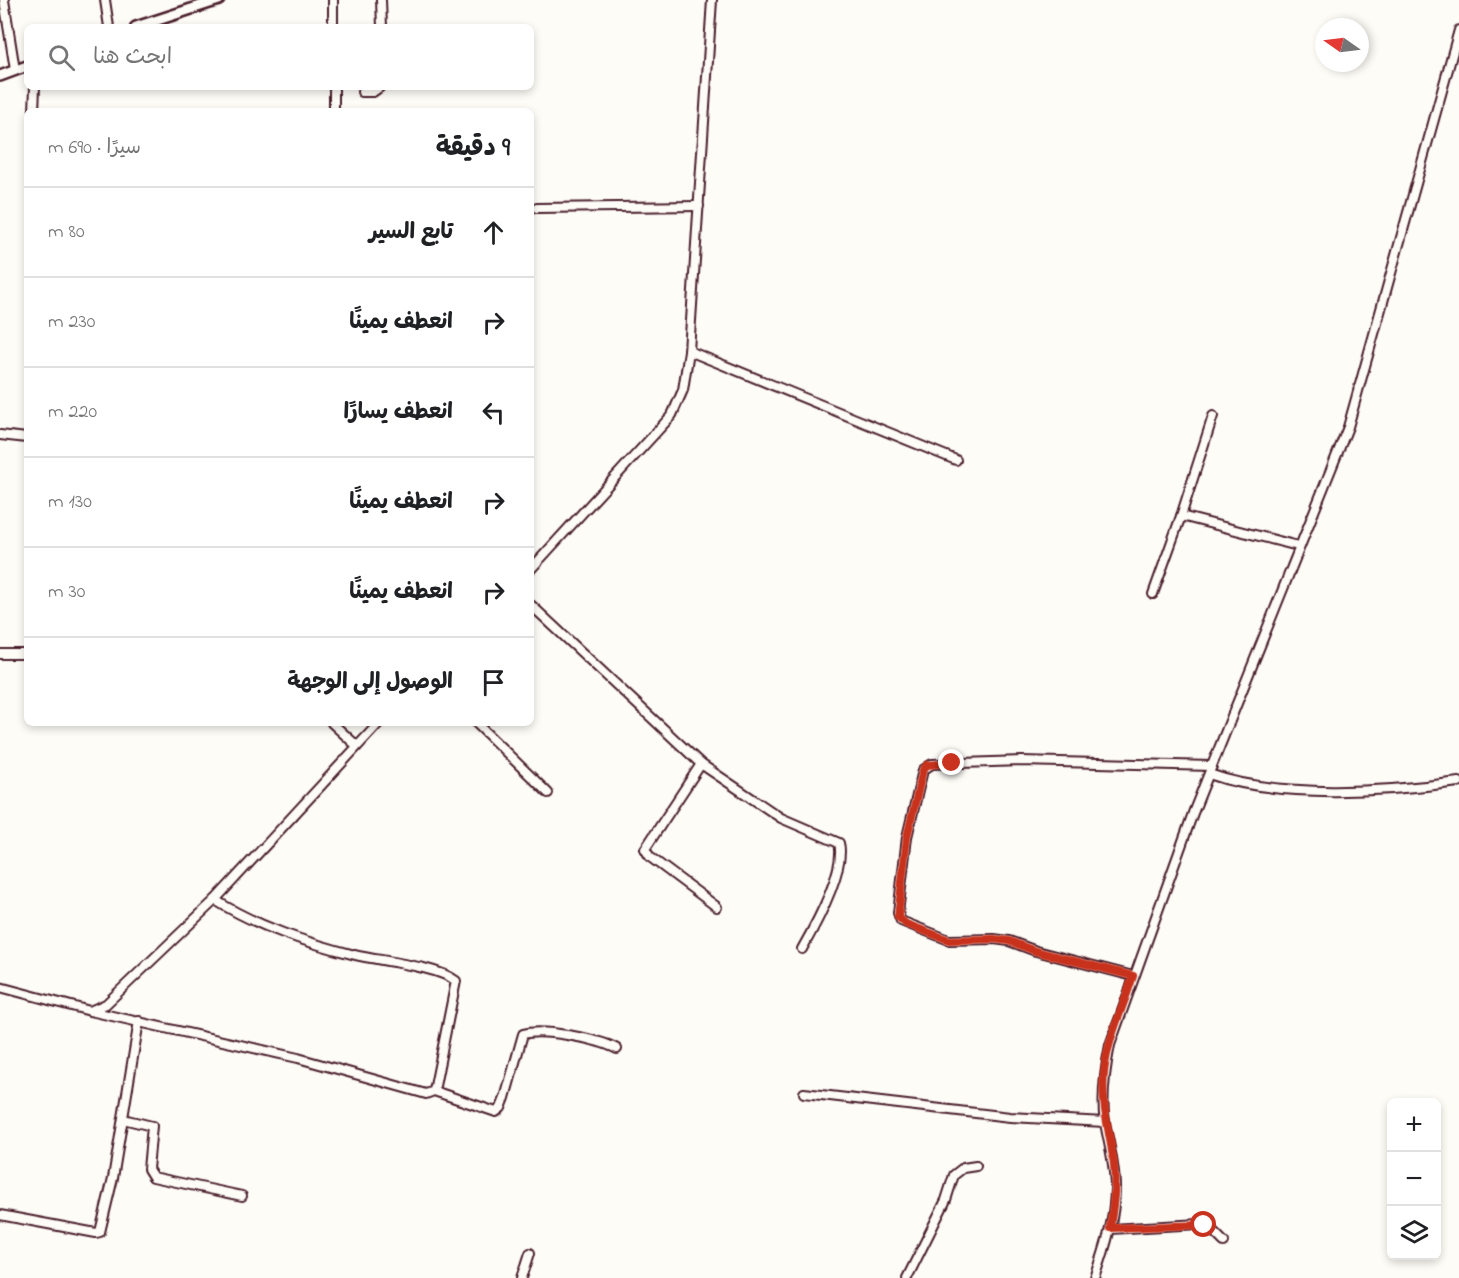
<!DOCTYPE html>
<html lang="ar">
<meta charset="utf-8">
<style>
body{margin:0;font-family:"Indie Flower","Playpen Sans Arabic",sans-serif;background:#f2f2f2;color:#202124;direction:rtl}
.controls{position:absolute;right:18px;bottom:18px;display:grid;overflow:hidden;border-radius:9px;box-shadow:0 3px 9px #0003}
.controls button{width:54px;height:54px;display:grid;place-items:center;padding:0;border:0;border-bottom:2px solid #e0e0e0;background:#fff;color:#202124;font:30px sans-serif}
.compass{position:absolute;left:1315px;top:18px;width:54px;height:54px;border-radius:50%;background:#fff;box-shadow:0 3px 9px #0003;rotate:284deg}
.stop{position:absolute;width:18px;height:18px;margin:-14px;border:4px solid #c8321e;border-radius:50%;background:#fff}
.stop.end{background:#c8321e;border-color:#fff;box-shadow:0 2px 6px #0008}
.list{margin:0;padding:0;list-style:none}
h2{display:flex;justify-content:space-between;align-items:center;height:78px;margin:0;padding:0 24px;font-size:26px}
h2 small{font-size:20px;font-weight:400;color:#757577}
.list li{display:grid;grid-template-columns:39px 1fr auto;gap:18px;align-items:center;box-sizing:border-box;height:90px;padding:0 24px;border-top:2px solid #e0e0e0}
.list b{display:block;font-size:22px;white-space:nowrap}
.list em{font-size:20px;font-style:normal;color:#757577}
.icon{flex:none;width:33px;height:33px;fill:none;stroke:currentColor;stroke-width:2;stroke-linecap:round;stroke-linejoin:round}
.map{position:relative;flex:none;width:1459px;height:1278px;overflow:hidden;direction:ltr}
.search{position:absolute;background:#fff;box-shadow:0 3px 9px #0003;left:24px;top:24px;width:510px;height:66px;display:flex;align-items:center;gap:15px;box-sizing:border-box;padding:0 21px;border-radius:9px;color:#757577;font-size:22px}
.panel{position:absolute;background:#fff;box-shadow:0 3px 9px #0003;left:24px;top:108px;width:510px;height:618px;border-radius:9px;direction:rtl}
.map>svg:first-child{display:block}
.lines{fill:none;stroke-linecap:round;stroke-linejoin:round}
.minor-casing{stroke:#4a1f2b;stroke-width:12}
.tertiary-casing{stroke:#4a1f2b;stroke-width:14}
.minor{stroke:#fdfcf7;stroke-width:8}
.tertiary{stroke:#fdfcf7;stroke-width:9}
.route{stroke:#c8321e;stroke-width:8}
</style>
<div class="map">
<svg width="1459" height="1278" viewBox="0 0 1459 1278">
<rect width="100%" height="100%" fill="#fdfcf7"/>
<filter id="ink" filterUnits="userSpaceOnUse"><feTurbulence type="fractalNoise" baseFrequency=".0167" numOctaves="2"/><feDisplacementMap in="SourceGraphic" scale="12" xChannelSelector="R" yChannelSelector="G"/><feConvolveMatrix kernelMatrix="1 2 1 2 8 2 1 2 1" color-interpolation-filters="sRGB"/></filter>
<g filter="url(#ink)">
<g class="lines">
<defs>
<g id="minor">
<polyline points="4,0 15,70"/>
<polyline points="105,0 109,27"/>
<polyline points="333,0 333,27"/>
<polyline points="381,0 382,27"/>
<polyline points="334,87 334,111"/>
<polyline points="362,92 373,92 380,87"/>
<polyline points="34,111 35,87"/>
<polyline points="537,208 699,206"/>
<polyline points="689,351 956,460"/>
<polyline points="0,435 27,438"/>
<polyline points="1181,516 1213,416"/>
<polyline points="531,569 672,415 683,390 689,351 712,0"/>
<polyline points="1153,594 1181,516 1298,546"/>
<path d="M531,605l170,159 80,54 58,25c7,26 -24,83 -37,106"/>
<polyline points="0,654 27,654"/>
<polyline points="332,723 357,746"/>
<polyline points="476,723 548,793"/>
<polyline points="701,764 645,849 650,857 717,907"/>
<path d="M1209,774c70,25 176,18 250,8"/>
<path d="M215,900c43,27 90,42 140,55 25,6 82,11 101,26l-22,110"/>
<polyline points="1133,976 1036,951 1009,941 994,939 949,940 901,921 898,913 907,837 923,770 932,764 1022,761 1212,766"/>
<polyline points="0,987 90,1011 106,1004 215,900 379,723"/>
<path d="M90,1011l208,47 128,36 8,-3 62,21 5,-4 4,-10 18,-64c19,-6 76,5 94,15"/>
<polyline points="804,1093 1010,1117 1105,1122"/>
<polyline points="123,1119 152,1126 148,1169 153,1177 242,1196"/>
<polyline points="0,1215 96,1233 100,1232 113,1178 139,1021"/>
<polyline points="1110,1229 1200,1224 1209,1227 1224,1242"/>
<polyline points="522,1278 530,1253"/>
<polyline points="907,1278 946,1200 954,1175 963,1168 976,1166"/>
<path d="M1095,1278c10,-29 20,-60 20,-90 0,-23 -6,-43 -10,-65 -4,-25 0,-53 5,-78l83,-232 155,-386 111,-397"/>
</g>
<g id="tertiary">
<polyline points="136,27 219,0"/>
<polyline points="0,76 27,66"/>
</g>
</defs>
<use href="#minor" class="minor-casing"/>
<use href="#tertiary" class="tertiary-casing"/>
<use href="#minor" class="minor"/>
<use href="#tertiary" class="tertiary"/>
</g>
</g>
<g class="lines" filter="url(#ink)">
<path class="route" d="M952,763l-25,2 -4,5 -16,67 -9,80 8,7 43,16 45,-1 15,2 26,10 98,25c-10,32 -26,64 -29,97 -3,32 6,60 10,91 2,22 -1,43 -4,64l94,-3"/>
</g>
</svg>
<div class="controls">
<button>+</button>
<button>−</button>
<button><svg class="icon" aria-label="layers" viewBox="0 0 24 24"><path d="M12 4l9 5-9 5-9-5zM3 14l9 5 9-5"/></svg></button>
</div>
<svg class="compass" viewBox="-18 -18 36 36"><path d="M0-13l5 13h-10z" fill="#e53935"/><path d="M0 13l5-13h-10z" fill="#757577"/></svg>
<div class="stop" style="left:1204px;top:1225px"></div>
<div class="stop end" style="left:952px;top:763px"></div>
<div class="search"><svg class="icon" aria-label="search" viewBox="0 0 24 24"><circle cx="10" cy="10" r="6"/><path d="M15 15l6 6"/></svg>ابحث هنا</div>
<section class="panel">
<h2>9 دقيقة<small>سيرًا · 690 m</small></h2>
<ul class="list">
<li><svg class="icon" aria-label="ahead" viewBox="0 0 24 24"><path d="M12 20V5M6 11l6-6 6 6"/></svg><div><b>تابع السير</b></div><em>80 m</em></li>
<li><svg class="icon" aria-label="right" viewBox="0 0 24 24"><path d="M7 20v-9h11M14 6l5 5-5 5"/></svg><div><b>انعطف يمينًا</b></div><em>230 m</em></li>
<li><svg class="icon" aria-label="left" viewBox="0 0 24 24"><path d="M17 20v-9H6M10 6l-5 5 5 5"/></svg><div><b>انعطف يسارًا</b></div><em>220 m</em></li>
<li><svg class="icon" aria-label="right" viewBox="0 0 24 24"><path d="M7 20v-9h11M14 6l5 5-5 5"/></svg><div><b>انعطف يمينًا</b></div><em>130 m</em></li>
<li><svg class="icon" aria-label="right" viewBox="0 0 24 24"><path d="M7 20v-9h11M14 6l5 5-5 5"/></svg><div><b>انعطف يمينًا</b></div><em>30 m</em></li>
<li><svg class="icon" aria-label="arrive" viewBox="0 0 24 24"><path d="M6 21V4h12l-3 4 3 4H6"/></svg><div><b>الوصول إلى الوجهة</b></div></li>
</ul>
</section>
</div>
